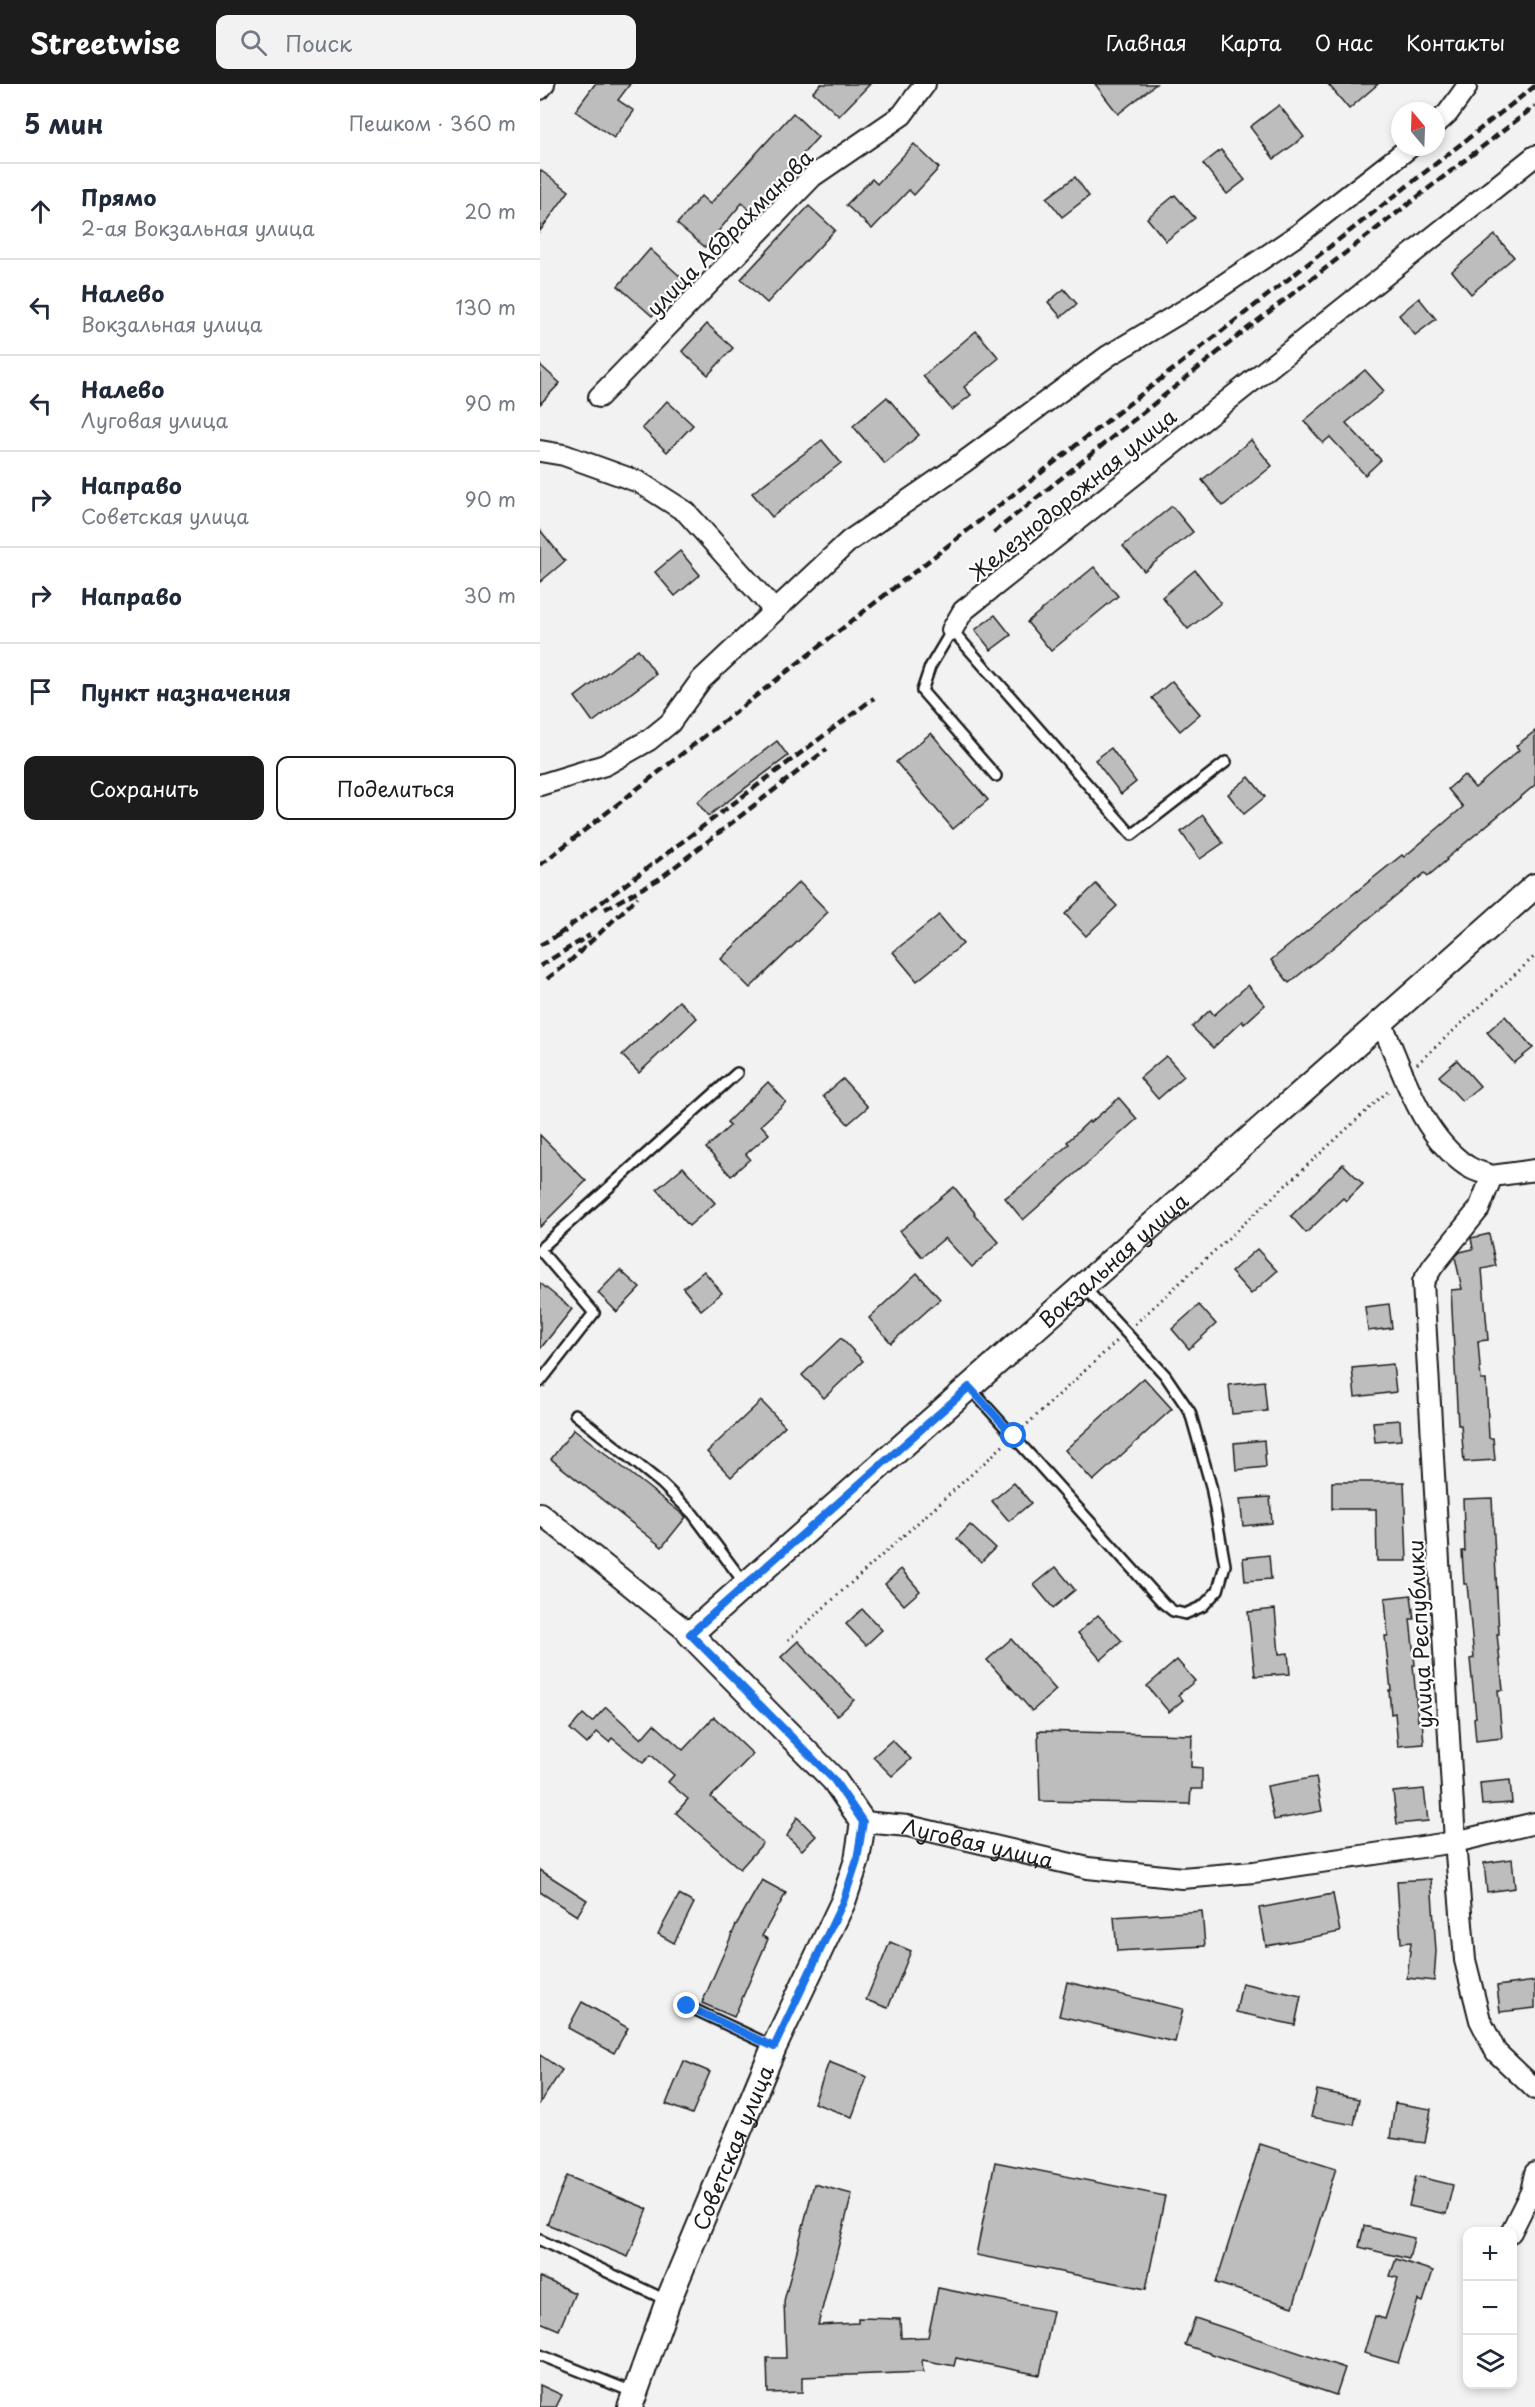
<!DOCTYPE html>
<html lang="ru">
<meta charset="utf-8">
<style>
body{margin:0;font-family:"Playpen Sans",sans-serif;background:#f2f2f3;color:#1f2937}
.controls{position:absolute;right:18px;bottom:18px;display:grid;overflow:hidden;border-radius:12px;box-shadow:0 3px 9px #0003}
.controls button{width:54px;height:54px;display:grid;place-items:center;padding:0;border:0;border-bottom:2px solid #e0e1e3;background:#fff;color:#1f2937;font:30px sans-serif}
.compass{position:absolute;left:851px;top:18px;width:54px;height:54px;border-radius:50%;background:#fff;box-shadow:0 3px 9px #0003;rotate:341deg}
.stop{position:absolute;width:18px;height:18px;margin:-14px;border:4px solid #1a73e8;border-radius:50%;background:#fff}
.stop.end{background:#1a73e8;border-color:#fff;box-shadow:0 2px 6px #0008}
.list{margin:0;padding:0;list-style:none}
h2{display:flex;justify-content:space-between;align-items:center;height:78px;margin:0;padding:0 24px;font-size:26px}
h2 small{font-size:20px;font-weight:400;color:#747a83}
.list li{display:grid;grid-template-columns:39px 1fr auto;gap:18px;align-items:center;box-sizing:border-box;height:96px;padding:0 24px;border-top:2px solid #e0e1e3}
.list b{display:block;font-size:22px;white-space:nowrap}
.list p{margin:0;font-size:20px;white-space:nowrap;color:#747a83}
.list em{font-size:20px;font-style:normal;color:#747a83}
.actions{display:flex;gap:12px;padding:18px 24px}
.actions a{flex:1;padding:14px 0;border:2px solid #1c1c1c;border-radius:12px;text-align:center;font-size:21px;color:#1c1c1c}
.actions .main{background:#1c1c1c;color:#fff}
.icon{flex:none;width:33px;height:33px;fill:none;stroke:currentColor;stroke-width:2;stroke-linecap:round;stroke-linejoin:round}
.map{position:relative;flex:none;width:995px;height:2323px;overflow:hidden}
header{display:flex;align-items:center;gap:36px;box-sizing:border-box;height:84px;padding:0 30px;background:#1c1c1c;color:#fff}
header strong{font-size:28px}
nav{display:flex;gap:33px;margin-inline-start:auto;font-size:21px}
.search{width:420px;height:54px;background:#f2f2f3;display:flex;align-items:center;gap:15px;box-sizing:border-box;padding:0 21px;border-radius:12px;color:#747a83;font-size:22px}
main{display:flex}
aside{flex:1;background:#fff}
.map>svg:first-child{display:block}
.building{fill:#bdbdbd;stroke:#1c1c1c;stroke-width:1.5}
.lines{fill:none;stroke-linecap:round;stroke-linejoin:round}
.service-casing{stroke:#1c1c1c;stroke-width:14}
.minor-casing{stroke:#1c1c1c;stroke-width:24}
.tertiary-casing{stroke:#1c1c1c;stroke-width:28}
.path{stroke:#1c1c1c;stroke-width:3;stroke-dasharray:1.5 4.5;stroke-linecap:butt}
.service{stroke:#fff;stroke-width:9}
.minor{stroke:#fff;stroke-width:20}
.tertiary{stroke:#fff;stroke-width:24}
.rail{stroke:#1c1c1c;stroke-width:4.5;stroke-dasharray:9 4.5;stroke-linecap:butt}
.route{stroke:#1a73e8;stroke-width:8}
.labels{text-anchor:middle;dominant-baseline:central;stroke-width:4.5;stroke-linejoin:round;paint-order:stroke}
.street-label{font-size:21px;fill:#1c1c1c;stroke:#fff}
</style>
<header>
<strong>Streetwise</strong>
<div class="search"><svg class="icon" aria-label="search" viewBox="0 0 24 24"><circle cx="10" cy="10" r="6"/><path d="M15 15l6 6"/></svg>Поиск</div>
<nav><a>Главная</a><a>Карта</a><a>О нас</a><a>Контакты</a></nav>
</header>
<main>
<aside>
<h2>5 мин<small>Пешком · 360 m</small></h2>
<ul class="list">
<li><svg class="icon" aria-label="ahead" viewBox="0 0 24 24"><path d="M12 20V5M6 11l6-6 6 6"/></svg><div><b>Прямо</b><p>2-ая Вокзальная улица</p></div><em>20 m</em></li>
<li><svg class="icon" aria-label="left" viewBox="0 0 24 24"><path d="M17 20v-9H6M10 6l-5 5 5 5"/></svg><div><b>Налево</b><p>Вокзальная улица</p></div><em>130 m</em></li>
<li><svg class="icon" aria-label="left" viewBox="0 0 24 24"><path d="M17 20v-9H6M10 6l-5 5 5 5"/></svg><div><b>Налево</b><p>Луговая улица</p></div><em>90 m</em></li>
<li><svg class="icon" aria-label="right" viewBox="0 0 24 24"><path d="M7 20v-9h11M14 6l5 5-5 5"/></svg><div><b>Направо</b><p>Советская улица</p></div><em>90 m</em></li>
<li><svg class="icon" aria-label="right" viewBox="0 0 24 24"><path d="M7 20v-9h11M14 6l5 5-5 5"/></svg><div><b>Направо</b></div><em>30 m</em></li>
<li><svg class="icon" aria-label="arrive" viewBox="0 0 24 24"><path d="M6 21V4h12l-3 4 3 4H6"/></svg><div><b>Пункт назначения</b></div></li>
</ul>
<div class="actions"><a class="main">Сохранить</a><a>Поделиться</a></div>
</aside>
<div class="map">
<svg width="995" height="2323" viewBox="0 0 995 2323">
<rect width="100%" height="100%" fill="#f2f2f2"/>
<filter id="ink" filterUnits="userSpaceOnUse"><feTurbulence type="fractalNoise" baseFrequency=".0167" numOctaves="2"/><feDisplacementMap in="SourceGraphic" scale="12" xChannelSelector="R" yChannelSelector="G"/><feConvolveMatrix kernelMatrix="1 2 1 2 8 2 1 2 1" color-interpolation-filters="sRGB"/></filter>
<g filter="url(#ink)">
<g class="building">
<polygon points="55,0 90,0 78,16 94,27 74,54 35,27"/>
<polygon points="281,0 330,0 299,32 273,8"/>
<polygon points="555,0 616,0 578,30"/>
<polygon points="788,0 838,0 809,25"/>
<polygon points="739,21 764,53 734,75 710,43"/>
<polygon points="253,29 278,53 211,128 202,119 165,163 137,140 161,112 170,120"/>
<polygon points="374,60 399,84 374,111 369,106 332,145 306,121 332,95 337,100"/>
<polygon points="681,66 705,96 687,110 663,80"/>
<polygon points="0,86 29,107 0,147"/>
<polygon points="535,93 549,112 522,133 507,114"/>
<polygon points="635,111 655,134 626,157 607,134"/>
<polygon points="269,122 295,146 227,219 201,195"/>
<polygon points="955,151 974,173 931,210 912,187"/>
<polygon points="110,165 144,196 112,232 78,202"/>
<polygon points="524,205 537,220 521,233 508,218"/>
<polygon points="879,214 896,235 875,251 859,231"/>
<polygon points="167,240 193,264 168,291 142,267"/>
<polygon points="436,247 459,274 424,303 431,311 412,326 383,292"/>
<polygon points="0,281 20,299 0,320"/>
<polygon points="825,286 844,307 806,339 841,376 825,391 790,353 783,359 764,337"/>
<polygon points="347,313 379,351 345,380 313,342"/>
<polygon points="127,317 153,341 127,368 102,344"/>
<polygon points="282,356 301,379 232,433 212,409"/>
<polygon points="711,356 732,382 683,422 662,396"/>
<polygon points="632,422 653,448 604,487 583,462"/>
<polygon points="0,446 25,477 0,498"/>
<polygon points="140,467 160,491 135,512 115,488"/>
<polygon points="554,483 578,512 511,567 487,538"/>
<polygon points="655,486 681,519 648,545 622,513"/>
<polygon points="455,531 471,551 451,566 435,546"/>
<polygon points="98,565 116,590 53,638 35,613"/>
<polygon points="632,597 660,630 640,647 612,614"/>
<polygon points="995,647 995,701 906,775 907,776 888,792 885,789 749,899 731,876 862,771 864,773 923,723 908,705 924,691 935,704 979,666 976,662"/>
<polygon points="391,649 448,716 413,745 356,678"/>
<polygon points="237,657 248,672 168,732 157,718"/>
<polygon points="571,664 596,698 581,710 555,676"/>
<polygon points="709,693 725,713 704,730 688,710"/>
<polygon points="663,731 683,759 660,775 641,748"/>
<polygon points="259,798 288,828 210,904 181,875"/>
<polygon points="556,800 577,822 546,852 525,830"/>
<polygon points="399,831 423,860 377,897 353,868"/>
<polygon points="708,901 725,921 704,940 702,937 673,964 652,943 670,926 674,931"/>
<polygon points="139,917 157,934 99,989 82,971"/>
<polygon points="965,932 993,964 974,979 947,948"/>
<polygon points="626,972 644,992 618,1015 600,994"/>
<polygon points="917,976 940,1002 922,1017 899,992"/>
<polygon points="303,995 328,1023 308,1040 283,1012"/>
<polygon points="228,998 246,1018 221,1041 229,1050 206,1070 210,1075 191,1092 166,1064 190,1042 187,1038"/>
<polygon points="579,1014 597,1035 483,1136 465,1114 484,1100 529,1060 527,1058 549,1037 550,1039"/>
<polygon points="0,1051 46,1097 0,1143"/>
<polygon points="803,1080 823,1100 806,1117 803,1114 766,1149 751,1132"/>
<polygon points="143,1083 175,1119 149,1142 117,1105"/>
<polygon points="414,1103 435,1129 434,1130 459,1158 432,1183 405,1154 382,1173 360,1147"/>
<polygon points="949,1150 956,1182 942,1185 948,1256 938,1257 941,1296 946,1296 949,1354 953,1354 955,1376 924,1378 921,1341 918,1341 911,1206 922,1205 915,1173 920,1168 933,1165 931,1154"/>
<polygon points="717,1165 737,1187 711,1210 691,1188"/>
<polygon points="80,1186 100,1204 77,1228 58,1209"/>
<polygon points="164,1187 182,1209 161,1226 143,1204"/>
<polygon points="377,1189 400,1215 351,1259 329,1234"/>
<polygon points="0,1199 32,1225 0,1265"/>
<polygon points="849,1220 852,1244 828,1247 825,1223"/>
<polygon points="659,1221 676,1240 649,1265 632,1245"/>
<polygon points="301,1254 323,1277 284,1314 262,1291"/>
<polygon points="853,1280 856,1308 815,1313 812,1284"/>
<polygon points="604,1294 632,1325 553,1397 525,1366"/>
<polygon points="724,1297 727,1327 692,1330 689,1301"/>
<polygon points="221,1317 245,1342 191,1393 167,1368"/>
<polygon points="860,1336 861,1356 835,1358 833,1338"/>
<polygon points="34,1345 146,1433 122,1463 11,1375"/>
<polygon points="724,1356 726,1383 696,1386 694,1359"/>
<polygon points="792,1398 864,1398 867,1477 837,1477 836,1425 792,1425"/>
<polygon points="474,1399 491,1419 469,1437 452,1417"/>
<polygon points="730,1413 732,1439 703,1442 700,1415"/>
<polygon points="952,1414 959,1550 957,1550 963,1606 958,1606 962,1654 936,1657 934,1634 936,1633 930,1575 934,1574 927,1500 924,1500 922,1467 925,1467 923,1415"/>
<polygon points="430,1441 455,1464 441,1478 417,1455"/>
<polygon points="729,1471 731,1495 705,1497 703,1474"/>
<polygon points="516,1483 535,1506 513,1524 494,1501"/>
<polygon points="361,1485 380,1507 364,1521 345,1500"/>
<polygon points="871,1511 874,1535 870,1535 875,1581 873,1581 878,1637 882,1636 884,1660 858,1662 855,1629 851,1630 849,1606 851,1606 845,1552 848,1552 845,1514"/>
<polygon points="322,1525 342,1546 326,1561 306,1540"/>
<polygon points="735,1525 739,1570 748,1569 750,1590 715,1592 708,1528"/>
<polygon points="558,1531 582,1557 561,1576 538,1549"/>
<polygon points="471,1555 516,1606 492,1627 447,1576"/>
<polygon points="258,1557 314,1616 297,1632 241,1573"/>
<polygon points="637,1576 655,1597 638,1611 643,1616 629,1628 607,1602"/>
<polygon points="66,1623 101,1655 114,1640 143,1666 174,1633 213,1670 171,1713 223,1759 200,1785 136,1729 148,1715 128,1698 134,1691 111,1671 103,1679 72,1654 69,1658 57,1648 47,1660 30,1645 43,1630 52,1638"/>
<polygon points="498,1647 652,1651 651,1683 662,1684 662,1705 651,1705 650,1720 500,1717"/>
<polygon points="352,1656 371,1675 352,1692 333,1673"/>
<polygon points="776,1693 782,1727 734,1736 727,1702"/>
<polygon points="970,1696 972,1719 942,1721 940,1699"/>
<polygon points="884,1705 888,1737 857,1740 853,1708"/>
<polygon points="257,1733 276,1752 262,1766 247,1752"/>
<polygon points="972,1775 975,1804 947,1808 944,1779"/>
<polygon points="0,1786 47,1816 37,1832 0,1808"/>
<polygon points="891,1795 896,1867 894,1897 867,1894 871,1858 861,1859 857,1797"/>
<polygon points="222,1796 246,1809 222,1852 228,1855 194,1933 162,1919 196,1841"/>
<polygon points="793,1810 800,1848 726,1862 719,1824"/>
<polygon points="139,1811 154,1819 134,1859 118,1850"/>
<polygon points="662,1827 665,1862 577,1867 574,1833"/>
<polygon points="350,1858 371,1867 348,1924 326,1916"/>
<polygon points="995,1897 995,1924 960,1928 957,1902"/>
<polygon points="527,1898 643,1925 635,1958 519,1932"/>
<polygon points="702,1899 761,1912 755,1941 696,1928"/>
<polygon points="42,1918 88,1944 74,1969 28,1944"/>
<polygon points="0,1971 22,1986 0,2019"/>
<polygon points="144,1977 170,1988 152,2030 126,2020"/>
<polygon points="289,1978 327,1993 312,2033 274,2019"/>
<polygon points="777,2006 819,2015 814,2041 771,2033"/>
<polygon points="855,2019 891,2025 885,2059 850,2054"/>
<polygon points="720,2060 796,2084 753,2223 676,2199"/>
<polygon points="455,2078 625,2112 606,2205 436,2171"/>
<polygon points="27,2092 108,2125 88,2173 7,2140"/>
<polygon points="876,2092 913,2101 906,2130 869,2122"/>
<polygon points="274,2100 312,2110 278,2241 318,2239 318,2234 360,2235 361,2254 388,2253 398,2204 513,2227 500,2291 416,2274 414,2282 382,2276 383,2288 262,2293 262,2308 228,2309 227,2274 246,2274 244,2217"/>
<polygon points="824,2142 874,2154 869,2175 819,2163"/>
<polygon points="856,2175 893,2187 883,2218 878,2216 858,2279 824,2269 835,2232 845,2235 858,2194 850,2192"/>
<polygon points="0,2193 35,2209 19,2246 0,2238"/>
<polygon points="655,2234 805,2284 796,2311 645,2261"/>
<polygon points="0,2301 22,2311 16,2323 0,2323"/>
</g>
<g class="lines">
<defs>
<g id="service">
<polyline points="456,692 382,607 390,583 412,546 592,751 686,678"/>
<polyline points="0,1165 197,989"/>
<polyline points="0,1166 54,1229 0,1298"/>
<polyline points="429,1303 624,1520 633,1527 645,1530 663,1522 678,1506 685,1481 671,1402 650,1328 625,1291 543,1202"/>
<polyline points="35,1330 121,1399 153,1430 205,1500"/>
<polyline points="147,1922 234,1963"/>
<polyline points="0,2156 126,2216"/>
<polyline points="0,2271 95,2309"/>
</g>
<g id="minor">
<polyline points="0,5 4,0"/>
<polyline points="896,40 908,29 926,4"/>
<polyline points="59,313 273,92 362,31 385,0"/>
<polyline points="0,367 24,371 99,398 146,428 234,526"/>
<polyline points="412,546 423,527 995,72"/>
<polyline points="0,701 65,681 109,656 130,639 161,596 309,457 424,378 568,272 658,218 759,150 870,63"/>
<path d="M841,938c22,49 39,112 86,144 7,5 17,7 25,10"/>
<polyline points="952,1092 939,1125 893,1182 883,1198 915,1758 925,1876 940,1936 956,1968 995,2005"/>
<polyline points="952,1092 995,1086"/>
<polyline points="0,1429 150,1550"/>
<path id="s1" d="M323,1738l45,4 180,42 94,10 72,-6 201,-30 80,-19"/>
<polyline points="971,2148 991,2108 995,2089"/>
</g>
<g id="tertiary">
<path id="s2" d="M90,2323l38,-106 106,-254 69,-145 14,-42 6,-38 -29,-42 -144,-146 845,-748"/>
</g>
</defs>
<use href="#service" class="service-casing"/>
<use href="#minor" class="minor-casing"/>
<use href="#tertiary" class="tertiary-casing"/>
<g class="path">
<polyline points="877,980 995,872"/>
<polyline points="595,1240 848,1007"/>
<polyline points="483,1344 577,1257"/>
<polyline points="248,1556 465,1360"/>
</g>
<use href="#service" class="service"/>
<use href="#minor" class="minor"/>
<use href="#tertiary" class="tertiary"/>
<g class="rail">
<polyline points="453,449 707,245 995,22"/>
<polyline points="0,781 995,2"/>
<polyline points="65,825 119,795 287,665"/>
<polyline points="18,851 334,614"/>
<polyline points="0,861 26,847"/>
<polyline points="0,882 50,851"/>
<polyline points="7,895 27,880 98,813"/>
</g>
</g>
</g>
<g class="lines" filter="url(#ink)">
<polyline class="route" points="147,1922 234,1963 303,1818 317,1776 323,1738 294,1696 150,1550 429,1303 474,1352"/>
</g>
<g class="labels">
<g class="street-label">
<text transform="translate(189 148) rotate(-45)">улица Абдрахманова</text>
<text transform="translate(532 410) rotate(-39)">Железнодорожная улица</text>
<text stroke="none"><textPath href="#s2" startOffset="1452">Вокзальная улица</textPath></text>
<text transform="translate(879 1550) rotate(-93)">улица Республики</text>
<text stroke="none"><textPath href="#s1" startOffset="117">Луговая улица</textPath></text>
<text stroke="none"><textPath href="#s2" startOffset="279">Советская улица</textPath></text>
</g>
</g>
</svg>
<div class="controls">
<button>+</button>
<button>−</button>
<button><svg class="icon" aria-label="layers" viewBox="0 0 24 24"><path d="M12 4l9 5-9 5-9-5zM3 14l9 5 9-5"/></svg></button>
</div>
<svg class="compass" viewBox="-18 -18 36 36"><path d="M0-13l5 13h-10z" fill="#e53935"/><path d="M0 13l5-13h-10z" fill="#747a83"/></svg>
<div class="stop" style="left:474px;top:1352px"></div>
<div class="stop end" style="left:147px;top:1922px"></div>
</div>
</main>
